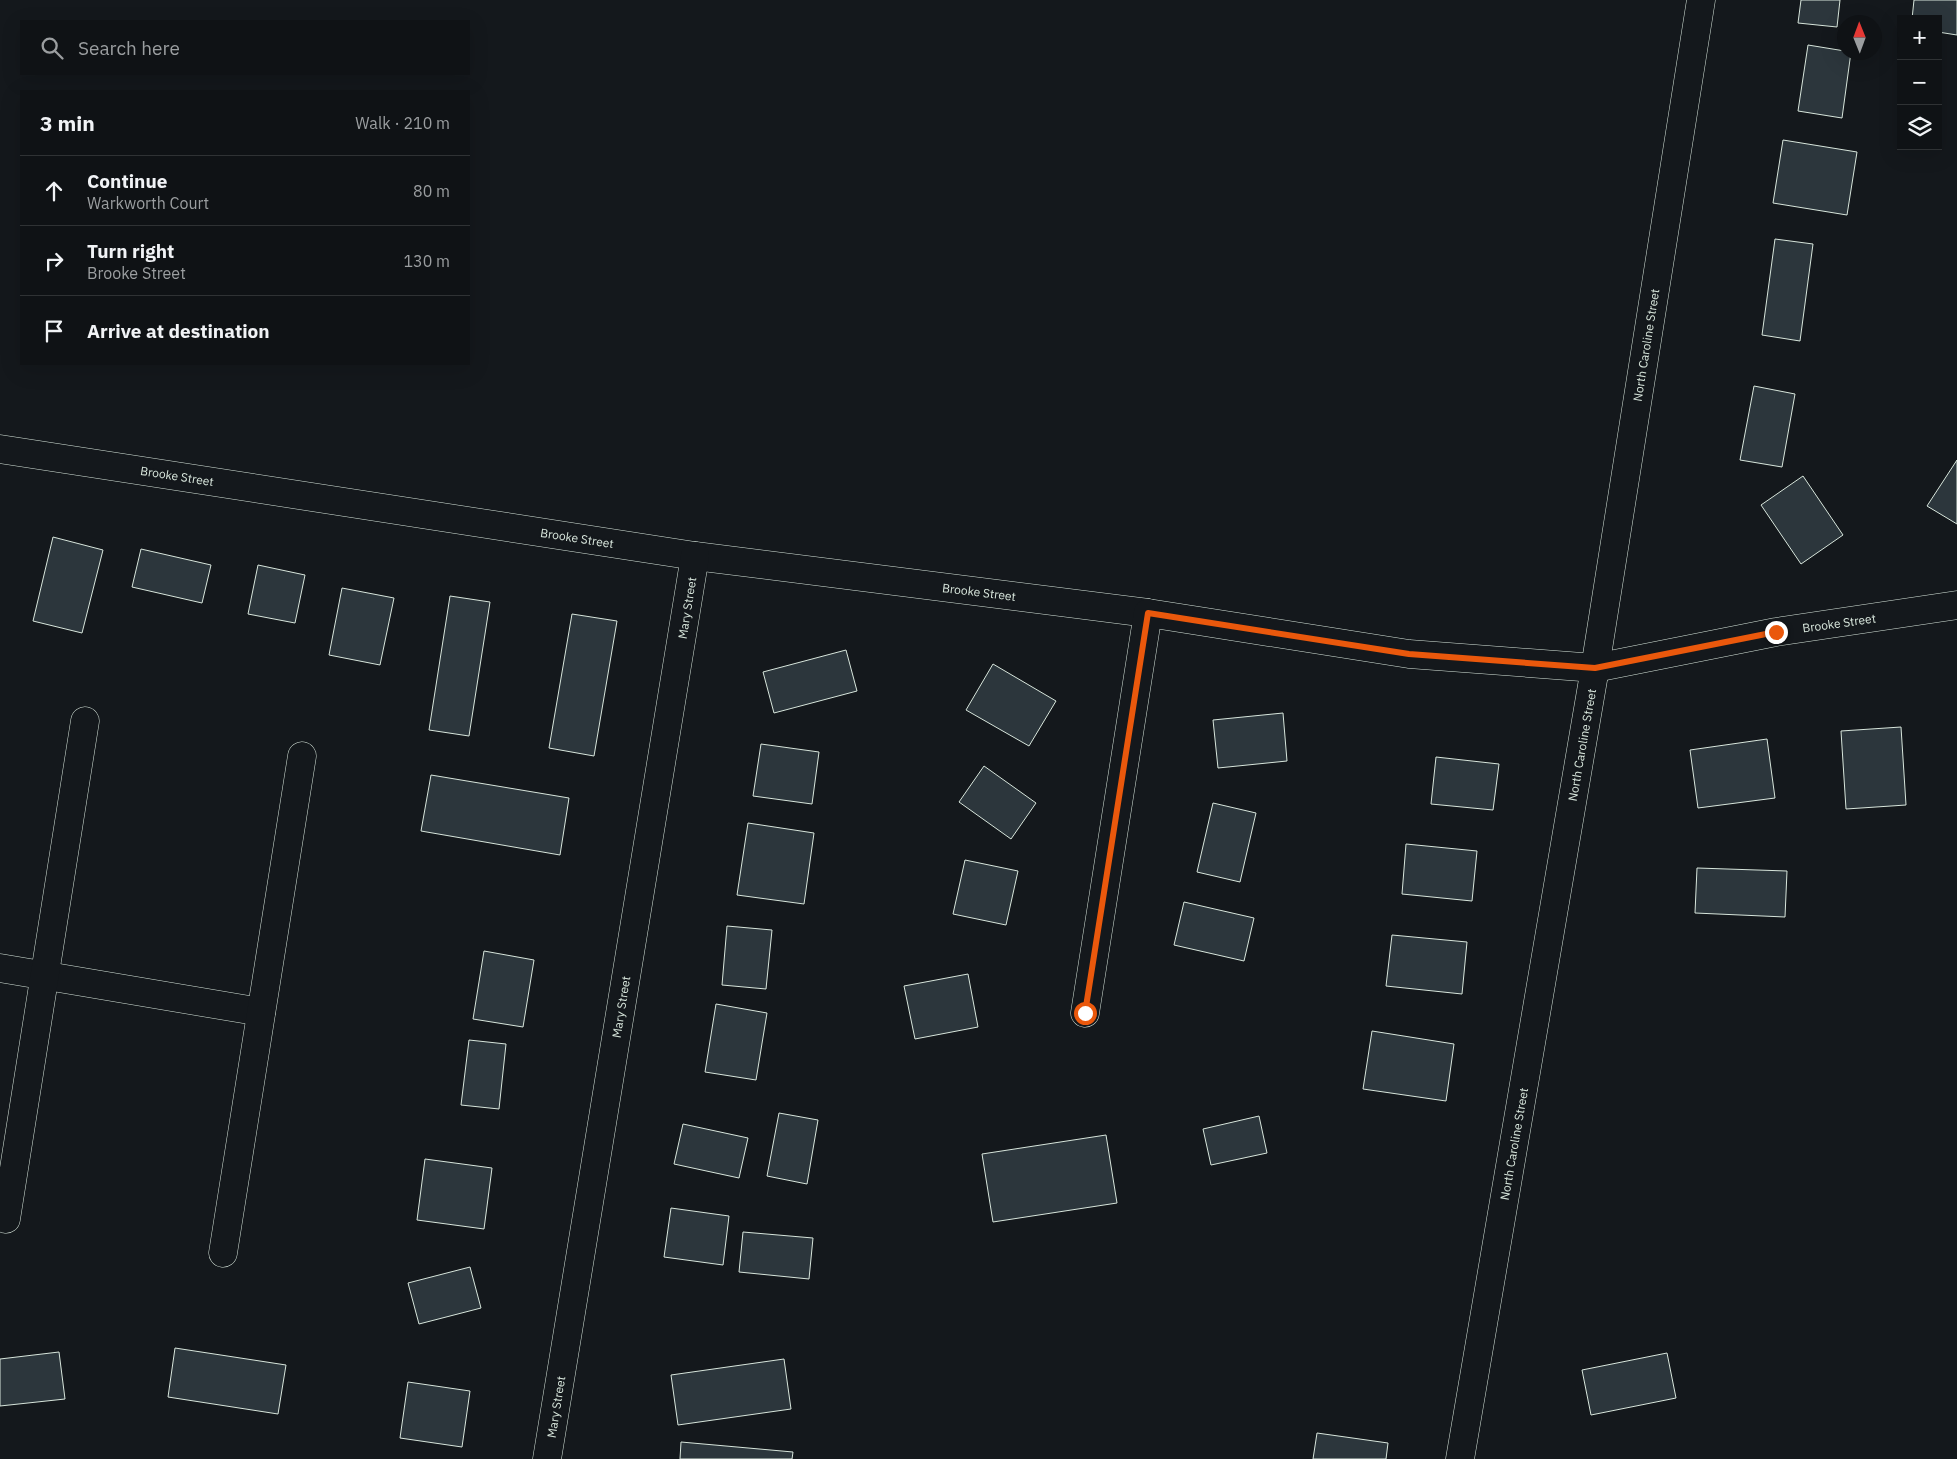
<!DOCTYPE html>
<meta charset="utf-8">
<style>
body{margin:0;font-family:"IBM Plex Sans",sans-serif;background:#1d2022;color:#f1f3f6}
.controls{position:absolute;right:15px;top:15px;display:grid;overflow:hidden;border-radius:0px;box-shadow:0 5px 20px #0002}
.controls button{width:45px;height:45px;display:grid;place-items:center;padding:0;border:0;border-bottom:1px solid #2f3234;background:#0f1215;color:#f1f3f6;font:25px sans-serif}
.compass{position:absolute;left:1837px;top:15px;width:45px;height:45px;border-radius:50%;background:#0f1215;box-shadow:0 5px 20px #0002;rotate:359deg}
.stop{position:absolute;width:15px;height:15px;margin:-11px;border:4px solid #ea580c;border-radius:50%;background:#fff}
.stop.end{background:#ea580c;border-color:#fff;box-shadow:0 1px 5px #0008}
.list{margin:0;padding:0;list-style:none}
h2{display:flex;justify-content:space-between;align-items:center;height:65px;margin:0;padding:0 20px;font-size:21px}
h2 small{font-size:16px;font-weight:400;color:#9b9ea0}
.list li{display:grid;grid-template-columns:32px 1fr auto;gap:15px;align-items:center;box-sizing:border-box;height:70px;padding:0 20px;border-top:1px solid #2f3234}
.list b{display:block;font-size:19px;white-space:nowrap}
.list p{margin:0;font-size:16px;white-space:nowrap;color:#9b9ea0}
.list em{font-size:16px;font-style:normal;color:#9b9ea0}
.icon{flex:none;width:28px;height:28px;fill:none;stroke:currentColor;stroke-width:2;stroke-linecap:round;stroke-linejoin:round}
.map{position:relative;flex:none;width:1957px;height:1459px;overflow:hidden}
.search{position:absolute;background:#0f1215;box-shadow:0 5px 20px #0002;left:20px;top:20px;width:450px;height:55px;display:flex;align-items:center;gap:12px;box-sizing:border-box;padding:0 18px;border-radius:0px;color:#9b9ea0;font-size:19px}
.panel{position:absolute;background:#0f1215;box-shadow:0 5px 20px #0002;left:20px;top:90px;width:450px;height:275px;border-radius:0px}
.map>svg:first-child{display:block}
.building{fill:#2c363c;stroke:#d8e6dc}
.lines{fill:none;stroke-linecap:round;stroke-linejoin:round}
.minor-casing{stroke:#d8e6dc;stroke-width:29}
.minor{stroke:#14181c;stroke-width:28}
.route{stroke:#ea580c;stroke-width:6}
.labels{text-anchor:middle;dominant-baseline:central;stroke-width:4;stroke-linejoin:round;paint-order:stroke}
.street-label{font-size:12px;fill:#d8e6dc;stroke:#14181c}
</style>
<div class="map">
<svg width="1957" height="1459" viewBox="0 0 1957 1459">
<rect width="100%" height="100%" fill="#14181c"/>
<g class="building">
<polygon points="1801,0 1840,0 1837,27 1798,23"/>
<polygon points="1914,0 1957,0 1957,35 1938,32 1938,19 1912,19"/>
<polygon points="1808,45 1851,52 1842,118 1798,111"/>
<polygon points="1783,140 1857,152 1847,215 1773,203"/>
<polygon points="1775,239 1813,244 1800,341 1762,335"/>
<polygon points="1754,386 1795,394 1782,467 1740,460"/>
<polygon points="1957,460 1957,524 1927,506"/>
<polygon points="1803,476 1843,535 1801,564 1761,505"/>
<polygon points="53,537 103,550 82,633 33,621"/>
<polygon points="141,549 211,565 202,603 132,587"/>
<polygon points="258,565 305,575 295,623 248,614"/>
<polygon points="342,588 394,598 380,665 329,655"/>
<polygon points="450,596 490,602 469,736 429,730"/>
<polygon points="572,614 617,621 594,756 549,748"/>
<polygon points="846,650 857,691 774,713 763,672"/>
<polygon points="993,664 1056,701 1029,746 966,710"/>
<polygon points="1283,713 1287,761 1218,768 1213,720"/>
<polygon points="1901,727 1906,805 1846,809 1841,731"/>
<polygon points="1767,739 1775,798 1698,808 1690,750"/>
<polygon points="761,744 819,752 812,804 753,796"/>
<polygon points="1436,757 1499,764 1493,810 1431,804"/>
<polygon points="984,766 1036,803 1011,839 959,802"/>
<polygon points="431,775 569,798 560,855 421,831"/>
<polygon points="1213,803 1256,813 1240,882 1197,872"/>
<polygon points="748,823 814,833 804,904 737,895"/>
<polygon points="1406,844 1477,851 1472,901 1402,894"/>
<polygon points="965,860 1018,871 1006,925 953,914"/>
<polygon points="1697,868 1787,871 1785,917 1695,913"/>
<polygon points="1184,902 1254,918 1244,961 1174,945"/>
<polygon points="727,926 772,930 766,989 722,985"/>
<polygon points="1392,935 1467,942 1462,994 1386,986"/>
<polygon points="484,951 534,960 523,1027 473,1019"/>
<polygon points="968,974 978,1027 915,1039 904,986"/>
<polygon points="716,1004 767,1013 756,1080 705,1072"/>
<polygon points="1372,1031 1454,1044 1446,1101 1363,1089"/>
<polygon points="469,1040 506,1044 499,1109 461,1105"/>
<polygon points="779,1113 818,1120 807,1184 767,1176"/>
<polygon points="1259,1116 1267,1153 1211,1165 1203,1129"/>
<polygon points="683,1124 748,1138 739,1178 674,1164"/>
<polygon points="1106,1135 1117,1203 993,1222 982,1154"/>
<polygon points="425,1159 492,1168 484,1229 417,1220"/>
<polygon points="671,1208 729,1216 723,1265 664,1257"/>
<polygon points="743,1232 813,1238 809,1279 739,1272"/>
<polygon points="470,1267 481,1308 419,1324 408,1283"/>
<polygon points="175,1348 286,1365 278,1414 168,1397"/>
<polygon points="59,1352 65,1399 0,1406 0,1359"/>
<polygon points="1667,1353 1676,1398 1591,1415 1582,1370"/>
<polygon points="784,1359 791,1409 678,1425 671,1375"/>
<polygon points="408,1382 470,1391 462,1447 400,1438"/>
<polygon points="1317,1433 1388,1443 1386,1459 1313,1459"/>
<polygon points="681,1442 793,1452 792,1459 680,1459"/>
</g>
<g class="lines">
<defs>
<g id="minor">
<polyline points="0,449 695,556 1148,613 1409,654 1595,668 1776,632 1957,605"/>
<polyline points="0,968 261,1012"/>
<polyline points="1085,1013 1148,613"/>
<polyline points="6,1219 85,721"/>
<polyline points="223,1253 302,756"/>
<polyline points="547,1459 695,556"/>
<polyline points="1460,1459 1595,668 1701,0"/>
</g>
</defs>
<use href="#minor" class="minor-casing"/>
<use href="#minor" class="minor"/>
</g>
<g class="lines">
<polyline class="route" points="1085,1013 1148,613 1409,654 1595,668 1776,632"/>
</g>
<g class="labels">
<g class="street-label">
<text transform="translate(1646 345) rotate(-81)">North Caroline Street</text>
<text transform="translate(177 476) rotate(9)">Brooke Street</text>
<text transform="translate(577 538) rotate(9)">Brooke Street</text>
<text transform="translate(979 592) rotate(7)">Brooke Street</text>
<text transform="translate(687 608) rotate(-81)">Mary Street</text>
<text transform="translate(1839 623) rotate(-8)">Brooke Street</text>
<text transform="translate(1582 745) rotate(-80)">North Caroline Street</text>
<text transform="translate(621 1007) rotate(-81)">Mary Street</text>
<text transform="translate(1514 1144) rotate(-80)">North Caroline Street</text>
<text transform="translate(556 1407) rotate(-81)">Mary Street</text>
</g>
</g>
</svg>
<div class="controls">
<button>+</button>
<button>−</button>
<button><svg class="icon" aria-label="layers" viewBox="0 0 24 24"><path d="M12 4l9 5-9 5-9-5zM3 14l9 5 9-5"/></svg></button>
</div>
<svg class="compass" viewBox="-18 -18 36 36"><path d="M0-13l5 13h-10z" fill="#e53935"/><path d="M0 13l5-13h-10z" fill="#9b9ea0"/></svg>
<div class="stop" style="left:1085px;top:1013px"></div>
<div class="stop end" style="left:1776px;top:632px"></div>
<div class="search"><svg class="icon" aria-label="search" viewBox="0 0 24 24"><circle cx="10" cy="10" r="6"/><path d="M15 15l6 6"/></svg>Search here</div>
<section class="panel">
<h2>3 min<small>Walk · 210 m</small></h2>
<ul class="list">
<li><svg class="icon" aria-label="ahead" viewBox="0 0 24 24"><path d="M12 20V5M6 11l6-6 6 6"/></svg><div><b>Continue</b><p>Warkworth Court</p></div><em>80 m</em></li>
<li><svg class="icon" aria-label="right" viewBox="0 0 24 24"><path d="M7 20v-9h11M14 6l5 5-5 5"/></svg><div><b>Turn right</b><p>Brooke Street</p></div><em>130 m</em></li>
<li><svg class="icon" aria-label="arrive" viewBox="0 0 24 24"><path d="M6 21V4h12l-3 4 3 4H6"/></svg><div><b>Arrive at destination</b></div></li>
</ul>
</section>
</div>
